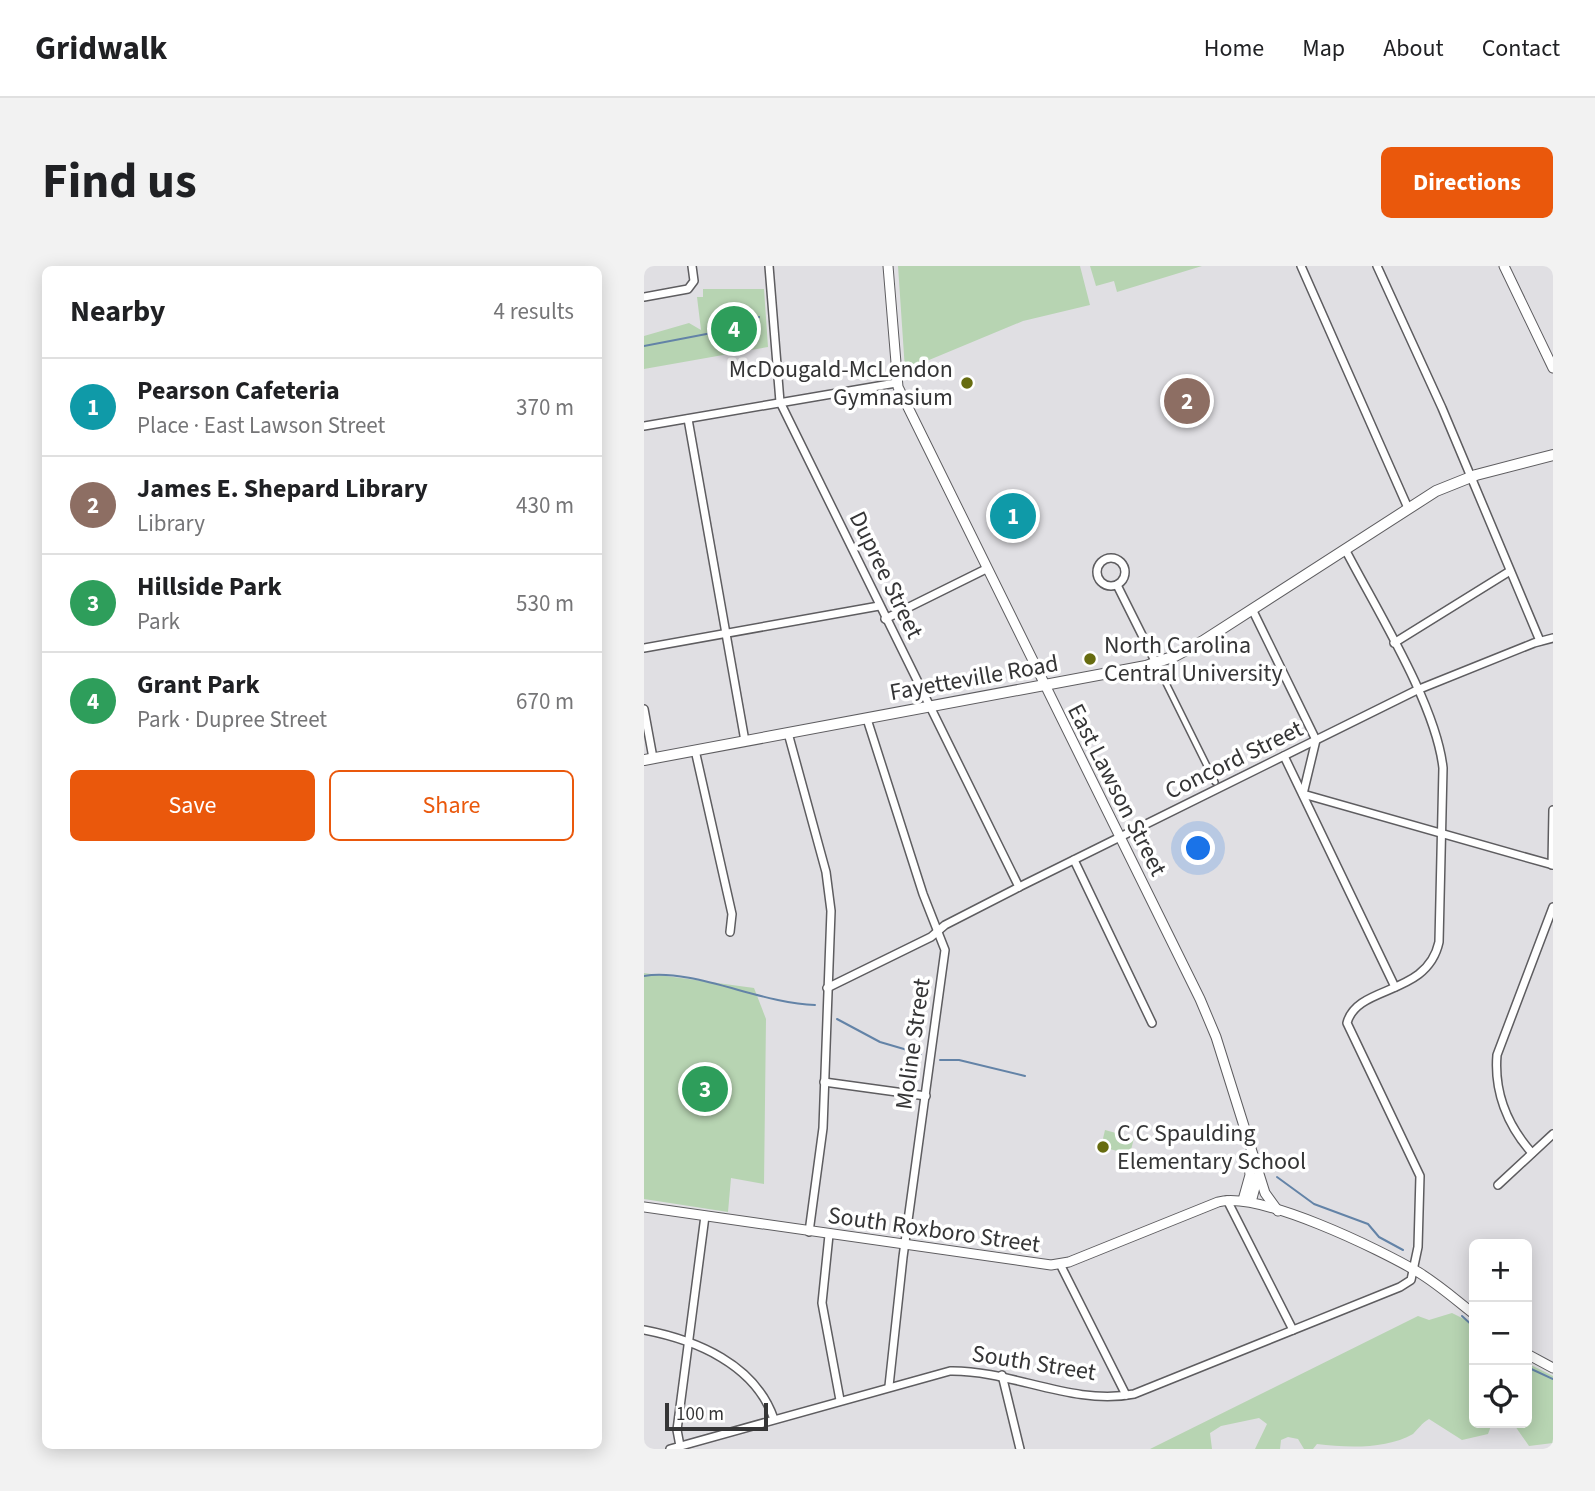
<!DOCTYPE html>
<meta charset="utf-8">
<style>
body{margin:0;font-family:"Source Sans 3",sans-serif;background:#f2f2f2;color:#202124}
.controls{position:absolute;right:21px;bottom:21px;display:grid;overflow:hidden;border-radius:10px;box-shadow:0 4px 18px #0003}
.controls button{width:63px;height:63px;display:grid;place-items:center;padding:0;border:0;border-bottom:2px solid #e0e0e0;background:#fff;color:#202124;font:35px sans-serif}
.scale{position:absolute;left:21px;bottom:18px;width:103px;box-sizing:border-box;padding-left:7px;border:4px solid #353536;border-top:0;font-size:19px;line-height:24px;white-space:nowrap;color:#353536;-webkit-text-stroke:5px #fff;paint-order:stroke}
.you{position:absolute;left:555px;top:583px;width:24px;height:24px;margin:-18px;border:5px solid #fff;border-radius:50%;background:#1a73e8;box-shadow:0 0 0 10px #1a73e833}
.badge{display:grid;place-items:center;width:46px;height:46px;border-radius:50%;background:#ea580c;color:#fff;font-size:23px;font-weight:700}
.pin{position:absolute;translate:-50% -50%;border:4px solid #fff;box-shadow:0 2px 7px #0006}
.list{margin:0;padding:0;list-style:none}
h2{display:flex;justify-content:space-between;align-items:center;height:91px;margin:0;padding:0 28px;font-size:30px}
h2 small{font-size:23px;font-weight:400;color:#757577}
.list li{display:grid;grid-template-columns:46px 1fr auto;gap:21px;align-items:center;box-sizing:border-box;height:98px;padding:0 28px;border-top:2px solid #e0e0e0}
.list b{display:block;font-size:26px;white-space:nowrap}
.list p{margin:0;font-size:23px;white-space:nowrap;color:#757577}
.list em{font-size:23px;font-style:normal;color:#757577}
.actions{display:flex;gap:14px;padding:21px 28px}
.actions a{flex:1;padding:16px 0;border:2px solid #ea580c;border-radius:10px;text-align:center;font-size:24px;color:#ea580c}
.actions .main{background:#ea580c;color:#fff}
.icon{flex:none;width:38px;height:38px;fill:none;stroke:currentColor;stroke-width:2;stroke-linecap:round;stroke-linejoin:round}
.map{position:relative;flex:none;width:909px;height:1183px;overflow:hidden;border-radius:10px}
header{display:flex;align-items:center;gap:42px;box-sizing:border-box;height:98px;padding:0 35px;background:#fff;border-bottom:2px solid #e0e0e0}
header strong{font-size:33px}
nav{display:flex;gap:38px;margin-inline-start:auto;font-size:24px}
.intro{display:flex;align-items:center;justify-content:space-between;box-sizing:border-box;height:168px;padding:0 42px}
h1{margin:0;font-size:49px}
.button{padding:18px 32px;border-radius:10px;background:#ea580c;color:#fff;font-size:24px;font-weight:700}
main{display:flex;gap:42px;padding:0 42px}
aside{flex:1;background:#fff;border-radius:10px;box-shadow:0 4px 18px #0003}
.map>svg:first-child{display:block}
.green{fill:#b7d4b2}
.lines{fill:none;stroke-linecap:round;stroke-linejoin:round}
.stream{stroke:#6383a7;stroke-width:2}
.pedestrian-casing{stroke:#5e5d60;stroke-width:8}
.minor-casing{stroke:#5e5d60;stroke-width:10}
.tertiary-casing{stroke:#5e5d60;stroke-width:11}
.secondary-casing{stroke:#5e5d60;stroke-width:12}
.pedestrian{stroke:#fff;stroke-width:5}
.minor{stroke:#fff;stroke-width:7}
.tertiary{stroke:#fff;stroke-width:9}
.secondary{stroke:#fff;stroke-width:10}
.poi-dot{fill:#676c10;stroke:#fff;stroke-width:2.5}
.labels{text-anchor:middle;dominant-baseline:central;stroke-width:7;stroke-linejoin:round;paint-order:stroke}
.poi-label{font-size:24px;fill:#353536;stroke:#fff;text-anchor:start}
.street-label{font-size:24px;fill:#353536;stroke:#fff}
</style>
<header>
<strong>Gridwalk</strong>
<nav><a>Home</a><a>Map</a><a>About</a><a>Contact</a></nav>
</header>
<div class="intro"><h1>Find us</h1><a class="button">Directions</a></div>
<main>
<aside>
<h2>Nearby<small>4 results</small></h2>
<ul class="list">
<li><span class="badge" style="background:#0f9aa8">1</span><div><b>Pearson Cafeteria</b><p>Place · East Lawson Street</p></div><em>370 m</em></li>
<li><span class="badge" style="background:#8d6e63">2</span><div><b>James E. Shepard Library</b><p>Library</p></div><em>430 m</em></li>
<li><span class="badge" style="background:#2e9e5b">3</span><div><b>Hillside Park</b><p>Park</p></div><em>530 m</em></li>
<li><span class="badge" style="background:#2e9e5b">4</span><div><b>Grant Park</b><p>Park · Dupree Street</p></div><em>670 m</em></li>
</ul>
<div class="actions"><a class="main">Save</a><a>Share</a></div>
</aside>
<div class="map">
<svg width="909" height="1183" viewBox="0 0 909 1183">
<rect width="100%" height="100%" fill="#e0dfe3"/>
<g class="green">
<polygon points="254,0 436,0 446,39 379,55 261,104"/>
<polygon points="446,0 558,0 473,26 470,15 452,20"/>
<polygon points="59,23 120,23 124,81 0,103 0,70 45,57 57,64 53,31 59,31"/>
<polygon points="0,707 110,722 122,753 120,918 87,912 84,946 0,933"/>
<polygon points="461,864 490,872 486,888 457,881"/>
<path d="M808,1047l22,11v99h30l-13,3 -3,8 -26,6 -33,-21c-8,5 -10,9 -16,15 -26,15 -65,14 -96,10l-4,5h-9l-6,-10 -10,-2 -7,3 -1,9h-25l12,-25 -8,-6 -38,8 -11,7 2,16h-62l268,-133 11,4z"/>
<polygon points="883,1097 909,1110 909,1177 885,1180 871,1160 860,1157 883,1157"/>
</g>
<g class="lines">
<g class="stream">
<polyline points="0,80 104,60 115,51"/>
<path d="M0,710c49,-8 118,28 171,29"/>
<polyline points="193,753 236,776 277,788"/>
<polyline points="296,794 315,794 381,810"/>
<polyline points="633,911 670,938 724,958 735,971 759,984"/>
<polyline points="818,1050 830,1061"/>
<polyline points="883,1101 909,1113"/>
</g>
<defs>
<polyline id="pedestrian" points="512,397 571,516"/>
<g id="minor">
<polyline points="125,0 136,136 375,621"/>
<polyline points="657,0 764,242"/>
<polyline points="733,0 798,142 896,375"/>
<polyline points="0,31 44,23 50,15 48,0"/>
<polyline points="44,153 101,475"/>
<polyline points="0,160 252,117"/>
<circle cx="467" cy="306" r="14"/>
<polyline points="473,319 512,397"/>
<polyline points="608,343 672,474 659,528"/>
<polyline points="241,353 342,303"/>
<polyline points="750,377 866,305"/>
<polyline points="0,382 235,340"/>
<polyline points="0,443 9,492"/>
<polyline points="223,453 279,628 301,684 259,991 245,1120"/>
<polyline points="144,467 182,606 187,645 179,862 165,966"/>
<polyline points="51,484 88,648 86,666"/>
<polyline points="640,490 751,721"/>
<polyline points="659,528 909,599"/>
<polyline points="430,594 508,757"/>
<polyline points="908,599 909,544"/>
<polyline points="183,722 287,671 301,659 375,621 773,424 890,377 909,372"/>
<polyline points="180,816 282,830"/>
<path d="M888,887c-25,-28 -38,-62 -35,-98l56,-148"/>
<polyline points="854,919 909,868"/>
<polyline points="583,934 649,1064"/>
<polyline points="185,969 178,1037 196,1134"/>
<polyline points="416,998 482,1129"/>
<path d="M0,1064c52,10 111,34 130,89"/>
<polyline points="358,1109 376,1183"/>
<polyline points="36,1180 33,1164 61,950"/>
<path d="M26,1183l280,-78c62,-1 122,35 184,23l266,-107 11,-7 7,-33 2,-71 -73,-153c10,-39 80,-26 92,-81l4,-174c-7,-64 -67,-159 -98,-219"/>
</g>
<g id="tertiary">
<polyline points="244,0 254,121 556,733 572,771 621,927 634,945"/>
<polyline points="860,0 909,102"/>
<polyline points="599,934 606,909 604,890"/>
<polyline points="607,936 614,910"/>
<path d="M0,941l407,58 18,-3 149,-60c42,-11 161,47 200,70 20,12 38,28 56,42"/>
<polyline points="883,1088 909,1102"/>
</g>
<polyline id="secondary" points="0,494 502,400 531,390 559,375 792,225 832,209 909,189"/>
</defs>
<use href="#pedestrian" class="pedestrian-casing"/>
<use href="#minor" class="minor-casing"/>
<use href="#tertiary" class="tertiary-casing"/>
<use href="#secondary" class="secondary-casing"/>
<use href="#pedestrian" class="pedestrian"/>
<use href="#minor" class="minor"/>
<use href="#tertiary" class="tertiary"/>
<use href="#secondary" class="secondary"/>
</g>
<g class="poi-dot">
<circle cx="323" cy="117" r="7"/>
<circle cx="446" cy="393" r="7"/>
<circle cx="459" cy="881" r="7"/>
</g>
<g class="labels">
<g class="poi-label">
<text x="309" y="103" text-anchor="end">McDougald-McLendon<tspan x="309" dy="28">Gymnasium</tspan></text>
<text x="460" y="379">North Carolina<tspan x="460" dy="28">Central University</tspan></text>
<text x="473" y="867">C C Spaulding<tspan x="473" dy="28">Elementary School</tspan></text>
</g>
<g class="street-label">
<text transform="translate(242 309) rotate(64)">Dupree Street</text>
<text transform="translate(330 412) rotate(-10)">Fayetteville Road</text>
<text transform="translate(590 494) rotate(-26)">Concord Street</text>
<text transform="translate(473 524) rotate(63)">East Lawson Street</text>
<text transform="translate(269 778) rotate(-82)">Moline Street</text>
<text transform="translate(290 964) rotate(8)">South Roxboro Street</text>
<text transform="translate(390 1097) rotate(9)">South Street</text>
</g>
</g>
</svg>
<div class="controls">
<button>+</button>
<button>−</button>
<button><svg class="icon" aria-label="locate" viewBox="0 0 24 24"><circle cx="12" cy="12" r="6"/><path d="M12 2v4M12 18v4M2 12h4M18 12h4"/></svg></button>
</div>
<div class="scale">100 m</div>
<div class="you"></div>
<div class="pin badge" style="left:369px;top:250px;background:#0f9aa8">1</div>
<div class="pin badge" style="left:543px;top:135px;background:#8d6e63">2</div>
<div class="pin badge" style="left:61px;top:823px;background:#2e9e5b">3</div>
<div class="pin badge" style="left:90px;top:63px;background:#2e9e5b">4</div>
</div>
</main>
